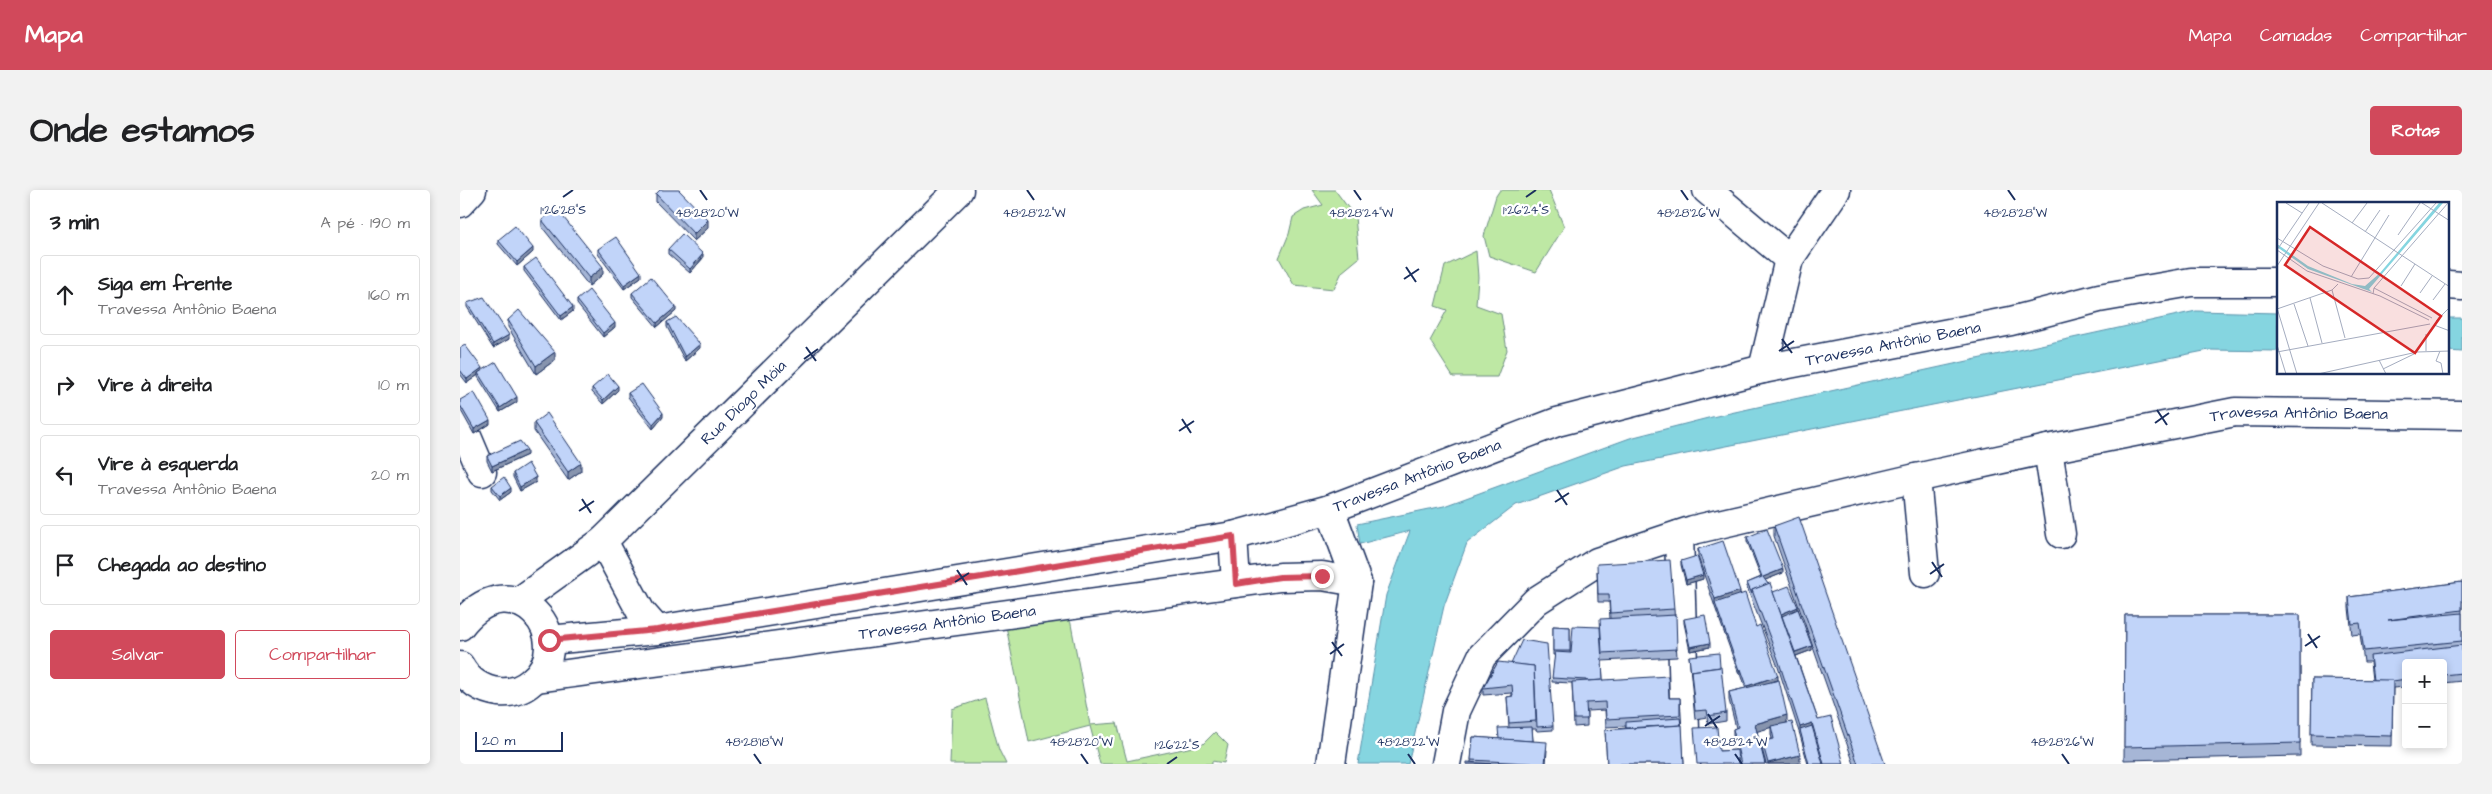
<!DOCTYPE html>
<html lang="pt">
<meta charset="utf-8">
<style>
body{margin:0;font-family:"Architects Daughter",sans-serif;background:#f2f2f2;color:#202124}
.controls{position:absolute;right:15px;bottom:15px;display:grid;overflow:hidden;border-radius:5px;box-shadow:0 2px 8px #0003}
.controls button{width:45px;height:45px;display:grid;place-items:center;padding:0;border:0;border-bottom:1px solid #e0e0e0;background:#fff;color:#202124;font:25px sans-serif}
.scale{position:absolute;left:15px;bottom:12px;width:88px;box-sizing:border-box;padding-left:5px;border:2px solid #1b2f5e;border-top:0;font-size:14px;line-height:18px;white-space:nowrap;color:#1b2f5e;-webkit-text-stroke:4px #fff;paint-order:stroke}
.stop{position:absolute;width:15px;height:15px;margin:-11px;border:4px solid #d1495b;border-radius:50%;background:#fff}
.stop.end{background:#d1495b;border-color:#fff;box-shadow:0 1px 5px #0008}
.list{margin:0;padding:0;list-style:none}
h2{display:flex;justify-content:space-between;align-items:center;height:65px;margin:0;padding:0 20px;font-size:21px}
h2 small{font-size:16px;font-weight:400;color:#757577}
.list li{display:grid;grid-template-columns:32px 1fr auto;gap:15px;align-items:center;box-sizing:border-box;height:80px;margin:0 10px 10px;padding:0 10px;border:1px solid #e0e0e0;border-radius:5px}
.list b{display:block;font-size:19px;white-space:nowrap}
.list p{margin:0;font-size:16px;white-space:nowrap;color:#757577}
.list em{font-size:16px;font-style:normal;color:#757577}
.actions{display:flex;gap:10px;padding:15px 20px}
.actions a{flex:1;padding:11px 0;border:1px solid #d1495b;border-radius:5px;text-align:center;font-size:18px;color:#d1495b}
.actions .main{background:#d1495b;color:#fff}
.icon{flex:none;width:28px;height:28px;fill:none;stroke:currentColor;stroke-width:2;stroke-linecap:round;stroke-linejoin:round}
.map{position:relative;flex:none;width:2002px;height:574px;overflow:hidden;border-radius:5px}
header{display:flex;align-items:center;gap:30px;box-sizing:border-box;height:70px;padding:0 25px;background:#d1495b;color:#fff}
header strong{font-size:24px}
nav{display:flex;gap:28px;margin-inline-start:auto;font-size:18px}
.intro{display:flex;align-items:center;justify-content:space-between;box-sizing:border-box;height:120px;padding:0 30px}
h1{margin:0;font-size:35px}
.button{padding:12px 22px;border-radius:5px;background:#d1495b;color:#fff;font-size:18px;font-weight:700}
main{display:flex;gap:30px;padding:0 30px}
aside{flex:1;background:#fff;border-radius:5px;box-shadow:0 2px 8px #0003}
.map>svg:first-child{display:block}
.green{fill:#bee8a4;stroke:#6c8c81}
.water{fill:#85d5e0;stroke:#5b93ac}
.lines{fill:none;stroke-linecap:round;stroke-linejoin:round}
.street-casing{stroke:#1b2f5e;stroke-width:31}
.street{stroke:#fff;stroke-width:28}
.wall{fill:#a6b6d6;stroke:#1b2f5e}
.shaded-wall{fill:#8794ae;stroke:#1b2f5e}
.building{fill:#c1d4f9;stroke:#1b2f5e}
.route{stroke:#d1495b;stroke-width:6}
.ticks{fill:none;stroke:#1b2f5e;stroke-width:2}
.labels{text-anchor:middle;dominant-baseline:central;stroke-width:4.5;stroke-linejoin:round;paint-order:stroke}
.street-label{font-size:16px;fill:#1b2f5e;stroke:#fff}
.inset-road{fill:none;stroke:#a4acbf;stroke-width:1}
.view{fill:#d62828;fill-opacity:0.15;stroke:#d62828;stroke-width:2.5}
.inset-edge{fill:none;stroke:#1b2f5e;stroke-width:2.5}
.ticks-label{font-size:12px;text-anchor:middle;fill:#1b2f5e;stroke:#fff;stroke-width:4.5;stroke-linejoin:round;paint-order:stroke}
</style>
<header>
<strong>Mapa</strong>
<nav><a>Mapa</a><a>Camadas</a><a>Compartilhar</a></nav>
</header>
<div class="intro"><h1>Onde estamos</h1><a class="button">Rotas</a></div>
<main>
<aside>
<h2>3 min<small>A pé · 190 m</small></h2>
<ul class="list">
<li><svg class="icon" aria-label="ahead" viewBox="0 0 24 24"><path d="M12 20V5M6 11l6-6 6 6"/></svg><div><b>Siga em frente</b><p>Travessa Antônio Baena</p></div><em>160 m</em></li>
<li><svg class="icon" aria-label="right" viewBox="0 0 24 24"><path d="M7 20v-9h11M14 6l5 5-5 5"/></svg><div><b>Vire à direita</b></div><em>10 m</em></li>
<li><svg class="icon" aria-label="left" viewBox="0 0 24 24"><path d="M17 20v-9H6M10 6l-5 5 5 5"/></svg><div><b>Vire à esquerda</b><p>Travessa Antônio Baena</p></div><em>20 m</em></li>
<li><svg class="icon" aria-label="arrive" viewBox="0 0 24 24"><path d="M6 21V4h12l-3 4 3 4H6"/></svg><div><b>Chegada ao destino</b></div></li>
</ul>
<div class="actions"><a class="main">Salvar</a><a>Compartilhar</a></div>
</aside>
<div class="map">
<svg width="2002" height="574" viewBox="0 0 2002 574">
<rect width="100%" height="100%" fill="#fff"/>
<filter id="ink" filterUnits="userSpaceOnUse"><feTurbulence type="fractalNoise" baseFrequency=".02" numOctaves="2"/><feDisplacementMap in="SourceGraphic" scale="10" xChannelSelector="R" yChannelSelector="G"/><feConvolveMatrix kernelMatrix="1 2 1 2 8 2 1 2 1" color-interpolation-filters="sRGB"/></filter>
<g filter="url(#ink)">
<g class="green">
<polygon points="852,0 875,0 895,27 899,68 882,82 874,99 834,95 819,68 829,44 833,27 844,20 863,15"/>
<polygon points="1040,0 1089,0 1104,37 1076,82 1029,66 1024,46 1036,6"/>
<polygon points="1016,61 1018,87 1016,115 1041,124 1047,160 1037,187 993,187 970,151 987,120 975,116 985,76"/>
<polygon points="610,429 630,535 657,533 667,571 742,555 755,542 768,555 764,573 752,571 752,574 640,574 630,536 569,552 545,431"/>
<polygon points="525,508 539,560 546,574 490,574 492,519"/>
</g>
<g class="water">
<polygon points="1736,121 1818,123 1818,161 1749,160 1166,276 1056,315 1007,353 984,416 948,574 898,574 926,405 950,341 900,354 897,334 984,316 1170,248 1252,227"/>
<polygon points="1988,128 2002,128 2002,162 1988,161"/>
</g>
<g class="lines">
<defs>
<g id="street">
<polyline points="1247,0 1329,69"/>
<polyline points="0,13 12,0"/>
<polyline points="1988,95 2002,96"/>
<polyline points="1303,179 1329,69 1376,0"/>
<polyline points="0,230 22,282"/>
<polyline points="1588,259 1601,344"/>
<polyline points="1456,288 1465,383"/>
<polyline points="870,319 897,392 871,574"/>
<polyline points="1219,345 1226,574"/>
<polyline points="773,346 776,393"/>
<polyline points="143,351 181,422 197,440"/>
<path id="s1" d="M58,412l85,-61 356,-351"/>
<path d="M0,436c54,-70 122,16 71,56 -9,8 -21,11 -32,10 -17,-2 -31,-11 -39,-26"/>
<path id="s2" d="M89,450l108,-10 576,-94 97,-27 227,-87 206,-53 248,-48 88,-23 92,-16h87"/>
<path id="s3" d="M77,488l743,-101 42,-1 35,6"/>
<path id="s4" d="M986,574l10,-53 26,-55 54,-55 61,-39 96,-32 223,-52 132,-29 187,-37 227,3"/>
</g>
</defs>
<use href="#street" class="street-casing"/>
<use href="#street" class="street"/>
</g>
<g class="wall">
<polygon points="196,4 248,38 234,51 196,12"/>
<polygon points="82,30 143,84 129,96 82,37"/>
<polygon points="38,50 73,62 57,76 38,54"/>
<polygon points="138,59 181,87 164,99 138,64"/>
<polygon points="208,59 243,68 230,83 208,64"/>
<polygon points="64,77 113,121 101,130 64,81"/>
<polygon points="172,103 216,121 197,137 172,107"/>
<polygon points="117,110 155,137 143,147 117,114"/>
<polygon points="7,113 49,149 33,158 7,117"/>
<polygon points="48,130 95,170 76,184 48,137"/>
<polygon points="207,132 240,158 225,171 207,137"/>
<polygon points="0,158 22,181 57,212 40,222 18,187 18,185 7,193 0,184"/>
<polygon points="132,198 158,200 143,214 132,202"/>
<polygon points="168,203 203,227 193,239 168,207"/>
<polygon points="0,210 30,234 14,244 0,219"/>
<polygon points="74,233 121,281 108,290 74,241"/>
<polygon points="67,265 32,281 27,271 27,266"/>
<polygon points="53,283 76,292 60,301 53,287"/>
<polygon points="32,296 51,302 40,310 32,300"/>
<polygon points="1314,336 1425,574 1394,574 1314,346"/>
<polygon points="1287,347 1323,383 1305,390 1313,402 1338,419 1352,460 1336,466 1358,530 1384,574 1348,574 1340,545 1318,477 1287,398 1287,393 1301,387 1287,351"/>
<polygon points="1238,359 1280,404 1296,437 1318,490 1314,491 1340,573 1336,574 1306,574 1302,559 1302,551 1312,549 1311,544 1311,537 1297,541 1305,574 1279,574 1277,565 1259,561 1276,560 1273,547 1273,539 1276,538 1269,510 1269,502 1286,498 1281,484 1279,484 1255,417 1238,367"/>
<polygon points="1221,371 1243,389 1226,394 1221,375"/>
<polygon points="1137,381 1214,419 1217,467 1142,471 1143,490 1209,508 1220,508 1224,574 1147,574 1145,540 1166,538 1166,536 1146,537 1145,520 1127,521 1127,536 1114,537 1112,493 1092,492 1095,465 1093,465 1093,436 1110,437 1110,463 1111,463 1150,429 1149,412 1138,412"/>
<polygon points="2002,392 2002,491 1983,493 1983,473 1946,473 1946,497 1933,498 1932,556 1851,555 1852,489 1912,490 1910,472 1904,472 1900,444 1892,445 1889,418 1889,407"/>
<polygon points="1665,425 1840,425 1840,566 1664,570"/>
<polygon points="1224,429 1250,457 1230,461 1224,433"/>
<polygon points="1229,466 1266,523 1266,531 1248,534 1247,527 1235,529"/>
<polygon points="1038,472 1093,536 1093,540 1077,541 1076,539 1072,539 1073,551 1087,560 1086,574 1007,574 1011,572 1013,547 1039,549 1049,538 1047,507 1052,506 1052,503 1023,505 1023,498"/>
</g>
<g class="shaded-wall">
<polygon points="248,30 248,38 234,51 234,44"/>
<polygon points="73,58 73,62 57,76 57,72"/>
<polygon points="243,64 243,68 230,83 230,79"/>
<polygon points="143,77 143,84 129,96 129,88"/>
<polygon points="181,83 181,87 164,99 164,95"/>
<polygon points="113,117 113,121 101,130 101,126"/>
<polygon points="216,117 216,121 197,137 197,133"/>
<polygon points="155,133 155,137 143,147 143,143"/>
<polygon points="49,145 49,149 33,158 33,154"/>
<polygon points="240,154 240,158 225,171 225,167"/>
<polygon points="95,162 95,170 76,184 76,176"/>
<polygon points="22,178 22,182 18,183 18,185 7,193 7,189"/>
<polygon points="158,196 158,200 143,214 143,210"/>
<polygon points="57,207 57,212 40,222 40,218"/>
<polygon points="203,223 203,227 193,239 193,234"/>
<polygon points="30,230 30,234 14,244 14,239"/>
<polygon points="67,260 67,265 32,281 32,276"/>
<polygon points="121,273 121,281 108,290 108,282"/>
<polygon points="76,287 76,292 60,301 60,297"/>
<polygon points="51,298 51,302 40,310 40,306"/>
<polygon points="1323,379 1323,383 1303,391 1303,387"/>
<polygon points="1243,385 1243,389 1226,394 1226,390"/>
<polygon points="1280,401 1280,408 1255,413 1255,409"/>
<polygon points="1338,417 1338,421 1322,426 1321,424"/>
<polygon points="1250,453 1250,457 1230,461 1230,457"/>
<polygon points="1352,456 1352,460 1333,467 1333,463"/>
<polygon points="1281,479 1281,484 1279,484 1279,480"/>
<polygon points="1318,486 1318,490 1287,500 1287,496"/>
<polygon points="1327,525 1327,533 1295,542 1295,534"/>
<polygon points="1352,533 1352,540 1340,540 1340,537"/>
<polygon points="1340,565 1340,573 1336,574 1308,574 1308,573"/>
</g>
<g class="building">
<polygon points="200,0 219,0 248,30 234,44 196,4"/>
<polygon points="96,18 143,77 129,88 82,30"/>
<polygon points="55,36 73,58 57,72 38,50"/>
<polygon points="222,44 243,64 230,79 208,59"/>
<polygon points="156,47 181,83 164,95 138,59"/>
<polygon points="76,68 113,117 101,126 64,77"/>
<polygon points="191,87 216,117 197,133 172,103"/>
<polygon points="129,100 155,133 143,143 117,110"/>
<polygon points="24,107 49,145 33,154 7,113"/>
<polygon points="59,120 95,162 76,176 48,130"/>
<polygon points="216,127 240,154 225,167 207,132"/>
<polygon points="5,155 22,178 7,189 0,180 0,158"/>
<polygon points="36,172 57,207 40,218 18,183"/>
<polygon points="148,184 158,196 143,210 132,198"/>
<polygon points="182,194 203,223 193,234 168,203"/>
<polygon points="14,202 30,230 14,239 0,215 0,210"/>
<polygon points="87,223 121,273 108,282 74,233"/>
<polygon points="60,251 67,260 32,276 27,266"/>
<polygon points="68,273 76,287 60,297 53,283"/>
<polygon points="44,287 51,298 40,306 32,296"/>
<polygon points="1339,327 1425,574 1398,574 1314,336"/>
<polygon points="1307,339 1323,379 1303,387 1308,394 1292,400 1292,404 1287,393 1302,387 1287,347"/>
<polygon points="1263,351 1280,401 1255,409 1238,359"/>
<polygon points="1237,366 1243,385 1226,390 1221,371"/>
<polygon points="1210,370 1214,419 1150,423 1149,404 1138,404 1137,374"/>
<polygon points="2002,392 2002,420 1928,430 2002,423 2002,451 1904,461 1900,433 1892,434 1889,407"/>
<polygon points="1310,393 1358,530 1371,527 1384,574 1364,574 1352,533 1340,537 1318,469 1292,400"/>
<polygon points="1329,396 1338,417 1321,424 1313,402"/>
<polygon points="1285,403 1296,437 1300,435 1318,486 1287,496 1281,479 1279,480 1255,413"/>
<polygon points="1338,419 1352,456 1335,462 1322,426"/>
<polygon points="1216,425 1217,459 1142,463 1140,429"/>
<polygon points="1245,425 1250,453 1230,457 1224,429"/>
<polygon points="1665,425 1840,425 1840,553 1664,557"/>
<polygon points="1093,436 1110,437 1110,461 1093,461"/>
<polygon points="1113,436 1140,437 1143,490 1126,491 1126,490 1092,488 1095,462 1111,463"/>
<polygon points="1062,450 1087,454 1093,536 1077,537 1074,476 1051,474"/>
<polygon points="2002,455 2002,483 1983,485 1983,473 1946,473 1946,489 1933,491 1913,490 1910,466"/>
<polygon points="1259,463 1260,477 1231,481 1231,484 1229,466"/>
<polygon points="1038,472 1074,476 1076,531 1049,533 1047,507 1053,506 1052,495 1023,498"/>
<polygon points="1261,477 1266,523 1248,526 1247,520 1235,521 1231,481"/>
<polygon points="1208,486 1209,508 1220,508 1220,525 1146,529 1145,512 1126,513 1127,529 1114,529 1112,492"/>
<polygon points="1852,489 1933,490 1932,546 1851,544"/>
<polygon points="1319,490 1327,525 1295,534 1305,574 1281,574 1273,539 1278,537 1269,502"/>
<polygon points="1220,528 1221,535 1166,538 1166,532"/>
<polygon points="1332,532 1340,565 1308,573 1302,551 1314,549 1311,536"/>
<polygon points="1222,535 1224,574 1147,574 1145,540"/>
<polygon points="1352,536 1363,574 1349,574 1340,540"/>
<polygon points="1072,537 1073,551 1039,549 1038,538"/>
<polygon points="1257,537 1259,561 1277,560 1278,574 1237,574 1234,538"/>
<polygon points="1013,547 1087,552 1085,574 1011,570"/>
<polygon points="1007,572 1033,574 1007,574"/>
</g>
</g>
<g class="lines" filter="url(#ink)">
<polyline class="route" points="89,450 197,440 773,346 776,394 820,387 862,386"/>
</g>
<path class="ticks" d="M240,0l7,10M567,0l7,10M894,0l7,10M1221,0l7,10M1548,0l7,10M103,7l10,-7M1066,7l10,-7M946,77l10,15M944,89l15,-10M1322,149l10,14M346,157l10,14M1319,161l15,-10M344,169l14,-10M1697,220l10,15M722,229l9,14M1695,233l14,-10M719,241l15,-10M1097,300l10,15M122,309l9,14M1095,312l14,-9M119,321l15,-10M1472,372l10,15M497,380l10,15M1470,384l14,-10M495,392l14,-9M1848,444l9,14M872,452l10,14M1845,456l15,-10M870,464l14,-10M1248,524l9,14M1245,536l15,-10M294,564l7,10M621,564l7,10M948,564l7,10M1275,564l7,10M1602,564l7,10M707,574l10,-7"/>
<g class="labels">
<g class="street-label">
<text stroke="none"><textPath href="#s2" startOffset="1381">Travessa Antônio Baena</textPath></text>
<text stroke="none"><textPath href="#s1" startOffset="302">Rua Diogo Móia</textPath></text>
<text stroke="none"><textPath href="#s4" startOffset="984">Travessa Antônio Baena</textPath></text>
<text stroke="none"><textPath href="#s2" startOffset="886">Travessa Antônio Baena</textPath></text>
<text stroke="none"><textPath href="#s3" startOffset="414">Travessa Antônio Baena</textPath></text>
</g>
</g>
<g transform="translate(1817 12)">
<rect width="172" height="172" fill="#fff"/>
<path d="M162,1h4l-74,86 3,3 -64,-23 -31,-22v-3l31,22 44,18 13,2 15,-13z" fill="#85d5e0"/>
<path class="inset-road" d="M9,1l16,10M45,1l128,84M145,1l28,18M75,21l15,-20M88,30l15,-22M121,33l22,-32M0,36l46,28 35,13 11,-1 67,-75M0,48l30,21 73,25 49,24M0,48l32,-47M0,64l42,-63M74,75l38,-62M124,84l14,-22M97,86l58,30M55,88l13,48M143,91l12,-17M96,92l1,-6 74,-85M33,96l12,45M156,98l12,-16M17,102l14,42M0,106l20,66M0,107l55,-19 6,-6M159,119l14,-14M157,123l16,6M0,143l9,29M149,149v-17M163,149l-4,10 5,2 2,11M0,150l153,-28M102,158l7,14M106,167l31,-15M41,172l99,-22 33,-1"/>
<path class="view" d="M33,25l131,89 -26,37 -130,-88z"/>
<rect width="172" height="172" class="inset-edge"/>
</g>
<g class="ticks-label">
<text x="103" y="24">1°26'28"S</text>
<text x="1066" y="24">1°26'24"S</text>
<text x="247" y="27">48°28'20"W</text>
<text x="901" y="27">48°28'24"W</text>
<text x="1555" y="27">48°28'28"W</text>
<text x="574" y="27">48°28'22"W</text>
<text x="1228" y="27">48°28'26"W</text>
<text x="294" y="556">48°28'18"W</text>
<text x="621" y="556">48°28'20"W</text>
<text x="948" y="556">48°28'22"W</text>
<text x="1275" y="556">48°28'24"W</text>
<text x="1602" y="556">48°28'26"W</text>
<text x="717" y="559">1°26'22"S</text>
</g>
</svg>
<div class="controls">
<button>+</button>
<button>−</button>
</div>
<div class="scale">20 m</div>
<div class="stop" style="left:89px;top:450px"></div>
<div class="stop end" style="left:862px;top:386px"></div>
</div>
</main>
